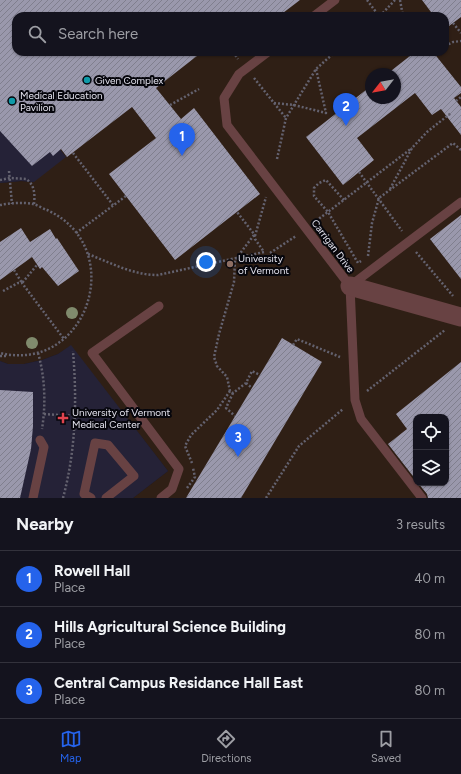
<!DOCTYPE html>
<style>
body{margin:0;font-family:Figtree,sans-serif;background:#21202b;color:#f1f3f6}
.controls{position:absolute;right:12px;bottom:12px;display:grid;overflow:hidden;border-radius:8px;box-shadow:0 1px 3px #0004}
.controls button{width:36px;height:36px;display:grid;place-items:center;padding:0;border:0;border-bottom:1px solid #33323c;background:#14131e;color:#f1f3f6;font:20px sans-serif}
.compass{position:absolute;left:365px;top:68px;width:36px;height:36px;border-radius:50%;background:#14131e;box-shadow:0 1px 3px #0004;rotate:239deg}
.you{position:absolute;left:206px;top:262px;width:14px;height:14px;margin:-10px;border:3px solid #fff;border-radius:50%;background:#1a73e8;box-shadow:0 0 0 6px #1a73e833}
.badge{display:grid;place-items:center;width:26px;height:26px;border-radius:50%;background:#2563eb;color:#fff;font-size:13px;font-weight:700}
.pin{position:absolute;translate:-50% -33px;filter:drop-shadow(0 1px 2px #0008)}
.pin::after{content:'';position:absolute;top:21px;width:14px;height:12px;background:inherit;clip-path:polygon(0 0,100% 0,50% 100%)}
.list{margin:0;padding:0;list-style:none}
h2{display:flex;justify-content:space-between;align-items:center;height:52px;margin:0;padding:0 16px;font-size:17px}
h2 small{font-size:13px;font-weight:400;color:#9d9ea4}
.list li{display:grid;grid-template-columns:26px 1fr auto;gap:12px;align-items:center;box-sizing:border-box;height:56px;padding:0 16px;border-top:1px solid #33323c}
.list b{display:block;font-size:15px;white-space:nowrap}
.list p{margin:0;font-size:13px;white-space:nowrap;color:#9d9ea4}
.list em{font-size:13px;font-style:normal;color:#9d9ea4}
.icon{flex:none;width:22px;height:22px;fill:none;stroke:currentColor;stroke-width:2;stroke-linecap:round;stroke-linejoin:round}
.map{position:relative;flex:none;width:461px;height:498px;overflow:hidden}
.search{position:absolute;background:#14131e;box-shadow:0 1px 3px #0004;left:12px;right:12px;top:12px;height:44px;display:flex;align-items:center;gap:10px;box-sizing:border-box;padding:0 14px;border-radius:12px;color:#9d9ea4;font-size:15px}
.sheet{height:220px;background:#14131e}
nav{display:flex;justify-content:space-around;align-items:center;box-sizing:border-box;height:56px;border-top:1px solid #33323c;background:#14131e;font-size:11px;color:#9d9ea4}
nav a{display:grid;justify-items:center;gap:2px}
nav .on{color:#2563eb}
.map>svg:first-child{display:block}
.education{fill:#2f1f15;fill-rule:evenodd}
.built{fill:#252237}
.building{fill:url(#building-hatch)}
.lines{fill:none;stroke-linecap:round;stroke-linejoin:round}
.path{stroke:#64626f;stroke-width:2.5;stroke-dasharray:2 2;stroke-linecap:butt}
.service{stroke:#684243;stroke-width:9}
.minor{stroke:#684243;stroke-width:19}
.tree{fill:#808b6d}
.culture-dot{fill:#0f9aa8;stroke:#06060c;stroke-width:1.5}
.education-dot{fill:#8d6e63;stroke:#06060c;stroke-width:1.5}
.health-dot{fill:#e0444e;stroke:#06060c;stroke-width:1.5}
.labels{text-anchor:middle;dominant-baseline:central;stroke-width:4;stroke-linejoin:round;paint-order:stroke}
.poi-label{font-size:10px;fill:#e4e3ee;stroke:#06060c;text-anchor:start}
.street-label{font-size:10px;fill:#e4e3ee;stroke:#06060c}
</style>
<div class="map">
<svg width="461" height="498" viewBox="0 0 461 498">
<defs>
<pattern id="building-hatch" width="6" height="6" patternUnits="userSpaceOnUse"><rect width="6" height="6" fill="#9a98ac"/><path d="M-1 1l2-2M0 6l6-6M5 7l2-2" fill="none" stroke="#807f8e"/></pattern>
</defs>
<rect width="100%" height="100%" fill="#1b1928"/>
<path class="education" d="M0,0h461v498h-328l35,-27 -97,-125 -13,8 -16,6 -18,4h-16l-8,-3v-178l21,-2 13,1 -34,-110zM16,16h429v36h-429zM371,74h24v24h-24zM416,417h30v66h-30z"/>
<g class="built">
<polygon points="0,72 66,157 34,182 21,181 0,183"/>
<polygon points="71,345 168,471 133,498 0,498 0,361 8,364 24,364 42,360 58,354"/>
</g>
<g class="building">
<polygon points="0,0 300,0 279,16 16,16 16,52 202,52 156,88 181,119 194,108 260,194 175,260 109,174 156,138 132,107 67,157 61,149 53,156 50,152 32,166 0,131"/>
<polygon points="422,0 461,0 461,17 445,29 445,16 434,16"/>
<polygon points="415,52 433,52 461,87 461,93 454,98 461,107 461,135 441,109 432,115 415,93 357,138 374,160 343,185 306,137 371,86 371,98 395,98 395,74 387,74"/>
<polygon points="461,215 461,279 430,239"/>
<polygon points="21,228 30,242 50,229 56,239 57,238 79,271 58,286 42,267 40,269 32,257 0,280 0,242"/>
<polygon points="282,338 322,362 241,498 186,498"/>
<polygon points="461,362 461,498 428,498 427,494 418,483 446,483 446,417 416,417 416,480 388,444 407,429 396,414"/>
<polygon points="0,390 33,392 33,426 31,449 20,498 0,498"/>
</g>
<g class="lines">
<g class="path">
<polyline points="367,0 379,16"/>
<polyline points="400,0 403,16"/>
<polyline points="380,16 395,0"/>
<polyline points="453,23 461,33"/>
<polyline points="445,46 453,42 461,41"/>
<polyline points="233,52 238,59"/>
<polyline points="402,52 410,56"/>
<polyline points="435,54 438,52"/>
<polyline points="254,78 286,118"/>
<polyline points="456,101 461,97"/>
<polyline points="274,103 294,105 326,113 316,69"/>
<polyline points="170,105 199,89"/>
<polyline points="73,153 113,205"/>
<polyline points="277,159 286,118 316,69 335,52"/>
<polyline points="9,171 12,204"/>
<polyline points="359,172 402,231"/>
<path d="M0,180l10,-2 16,1c9,6 9,16 8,25"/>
<polyline points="390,189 412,148 427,132 451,113"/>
<polyline points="344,200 326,180 319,183 314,188 314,196 328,212 358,263 361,261"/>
<path d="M0,205c10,-2 24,-3 33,-1 5,1 10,5 14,6 82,37 41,164 -47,143"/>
<polyline points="316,221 412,148"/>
<polyline points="76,233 126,196"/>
<polyline points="254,235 235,260 234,282 219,334 214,357 217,366 227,377 230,391 233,393 246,383 252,371 260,375"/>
<polyline points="255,236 266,197"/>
<polyline points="416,252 453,296"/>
<polyline points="270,253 296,236"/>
<path d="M88,254c23,9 45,21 70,21l106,-23 -9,-13 -1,-5 -17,-22"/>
<polyline points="368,256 372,223 379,198 453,143 461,150"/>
<polyline points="14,270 22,283 37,265"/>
<polyline points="3,291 18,283 22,283 64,339"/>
<polyline points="293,345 297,339 340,357"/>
<path d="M38,353c7,24 8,51 4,76"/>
<polyline points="0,356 7,356"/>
<polyline points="246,383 252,388"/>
<polyline points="367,391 445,330"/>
<polyline points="233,393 226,408 235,416"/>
<polyline points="44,414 75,416 118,414"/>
<polyline points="192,463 185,446 191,435 217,410 230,391"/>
<polyline points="187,488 195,477 193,468"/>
<path d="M63,498c13,-48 14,-98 10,-147"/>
<polyline points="266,498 299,446 343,409"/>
</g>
<g class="service">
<polyline points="314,16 335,0"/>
<polyline points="268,52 239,74 224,98 227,125 350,286 355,400 361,419 422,498"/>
<polyline points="350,286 461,202"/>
<polyline points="159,306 92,353 179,469 172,489 161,498"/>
<polyline points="33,498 44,447 40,440"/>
<polyline points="91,498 84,494 95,443 108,445 134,476 106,498"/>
</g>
<polyline class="minor" points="350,286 461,317"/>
</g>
<g class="tree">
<circle cx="72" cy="313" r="6"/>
<circle cx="32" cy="343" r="6"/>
</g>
<g class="culture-dot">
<circle cx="87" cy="80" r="4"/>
<circle cx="12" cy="101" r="4"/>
</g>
<circle class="education-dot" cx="230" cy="264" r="4"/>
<path class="health-dot" d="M61 412h4v4h4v4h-4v4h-4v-4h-4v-4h4z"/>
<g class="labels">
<g class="poi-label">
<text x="95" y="80">Given Complex</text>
<text x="20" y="95">Medical Education<tspan x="20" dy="12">Pavilion</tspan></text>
<text x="238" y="258">University<tspan x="238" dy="12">of Vermont</tspan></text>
<text x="72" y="412">University of Vermont<tspan x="72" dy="12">Medical Center</tspan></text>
</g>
<g class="street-label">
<text transform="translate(333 246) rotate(53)">Carrigan Drive</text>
</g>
</g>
</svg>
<div class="controls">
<button><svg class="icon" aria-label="locate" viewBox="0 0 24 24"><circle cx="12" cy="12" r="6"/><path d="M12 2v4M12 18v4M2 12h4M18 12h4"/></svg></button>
<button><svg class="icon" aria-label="layers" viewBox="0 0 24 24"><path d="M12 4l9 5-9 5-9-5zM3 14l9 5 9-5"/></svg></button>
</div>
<svg class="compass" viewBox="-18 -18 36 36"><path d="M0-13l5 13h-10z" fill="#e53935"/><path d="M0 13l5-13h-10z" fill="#9d9ea4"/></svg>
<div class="you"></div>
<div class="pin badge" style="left:182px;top:156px">1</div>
<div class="pin badge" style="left:346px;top:126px">2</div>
<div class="pin badge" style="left:238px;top:457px">3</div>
<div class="search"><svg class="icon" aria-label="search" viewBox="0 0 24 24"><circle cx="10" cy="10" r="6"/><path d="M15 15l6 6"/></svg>Search here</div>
</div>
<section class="sheet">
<h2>Nearby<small>3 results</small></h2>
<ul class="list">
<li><span class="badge">1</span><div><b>Rowell Hall</b><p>Place</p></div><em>40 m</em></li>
<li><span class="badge">2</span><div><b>Hills Agricultural Science Building</b><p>Place</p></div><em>80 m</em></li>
<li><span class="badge">3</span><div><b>Central Campus Residance Hall East</b><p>Place</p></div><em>80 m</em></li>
</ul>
</section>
<nav>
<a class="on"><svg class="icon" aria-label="map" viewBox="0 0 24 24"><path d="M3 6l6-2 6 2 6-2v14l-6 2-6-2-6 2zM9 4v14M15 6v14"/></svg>Map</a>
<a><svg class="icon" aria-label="directions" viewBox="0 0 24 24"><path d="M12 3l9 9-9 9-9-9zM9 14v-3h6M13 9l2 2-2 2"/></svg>Directions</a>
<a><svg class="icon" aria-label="saved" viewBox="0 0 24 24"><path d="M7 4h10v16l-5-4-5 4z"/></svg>Saved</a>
</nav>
